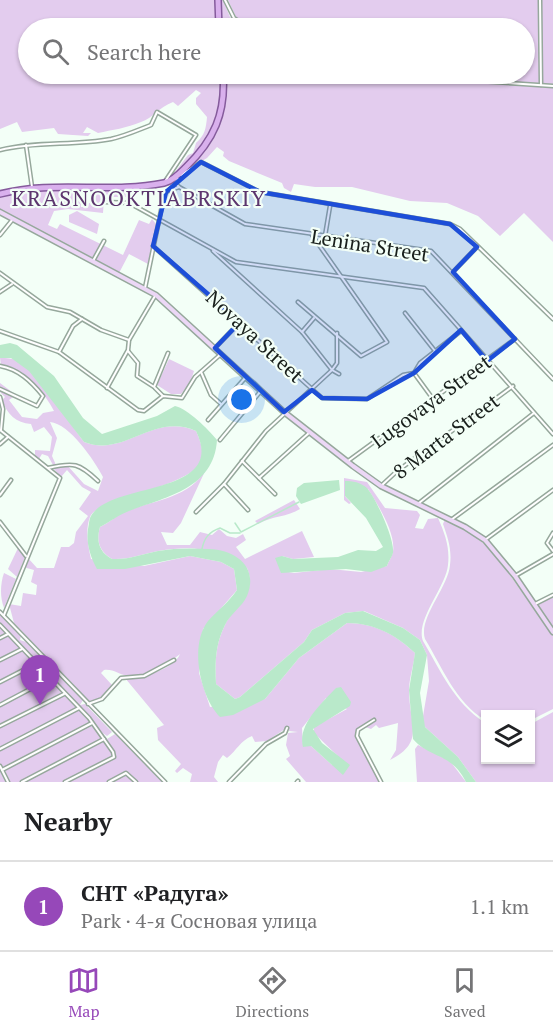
<!DOCTYPE html>
<meta charset="utf-8">
<style>
body{margin:0;font-family:"PT Serif",serif;background:#f2f2f2;color:#202124}
.controls{position:absolute;right:18px;bottom:18px;display:grid;overflow:hidden;border-radius:0px;box-shadow:0 2px 4px #0004}
.controls button{width:54px;height:54px;display:grid;place-items:center;padding:0;border:0;border-bottom:2px solid #e0e0e0;background:#fff;color:#202124;font:30px sans-serif}
.you{position:absolute;left:242px;top:400px;width:21px;height:21px;margin:-15px;border:4px solid #fff;border-radius:50%;background:#1a73e8;box-shadow:0 0 0 9px #1a73e833}
.badge{display:grid;place-items:center;width:39px;height:39px;border-radius:50%;background:#9648b9;color:#fff;font-size:20px;font-weight:700}
.pin{position:absolute;translate:-50% -50px;filter:drop-shadow(0 2px 3px #0008)}
.pin::after{content:'';position:absolute;top:32px;width:21px;height:18px;background:inherit;clip-path:polygon(0 0,100% 0,50% 100%)}
.list{margin:0;padding:0;list-style:none}
h2{display:flex;justify-content:space-between;align-items:center;height:78px;margin:0;padding:0 24px;font-size:26px}
h2 small{font-size:20px;font-weight:400;color:#757577}
.list li{display:grid;grid-template-columns:39px 1fr auto;gap:18px;align-items:center;box-sizing:border-box;height:90px;padding:0 24px;border-top:2px solid #e0e0e0}
.list b{display:block;font-size:22px;white-space:nowrap}
.list p{margin:0;font-size:20px;white-space:nowrap;color:#757577}
.list em{font-size:20px;font-style:normal;color:#757577}
.icon{flex:none;width:33px;height:33px;fill:none;stroke:currentColor;stroke-width:2;stroke-linecap:round;stroke-linejoin:round}
.map{position:relative;flex:none;width:553px;height:782px;overflow:hidden}
.search{position:absolute;background:#fff;box-shadow:0 2px 4px #0004;left:18px;right:18px;top:18px;height:66px;display:flex;align-items:center;gap:15px;box-sizing:border-box;padding:0 21px;border-radius:33px;color:#757577;font-size:22px}
.sheet{height:168px;background:#fff}
nav{display:flex;justify-content:space-around;align-items:center;box-sizing:border-box;height:84px;border-top:2px solid #e0e0e0;background:#fff;font-size:16px;color:#757577}
nav a{display:grid;justify-items:center;gap:3px}
nav .on{color:#9648b9}
.map>svg:first-child{display:block}
.green{fill:#e3ccee;fill-rule:evenodd}
.water{fill:#b9e9ca}
.lines{fill:none;stroke-linecap:round;stroke-linejoin:round}
.stream{stroke:#b9e9ca;stroke-width:1.5}
.minor-casing{stroke:#96a89c;stroke-width:5}
.secondary-casing{stroke:#96a89c;stroke-width:7}
.primary-casing{stroke:#855b9c;stroke-width:8}
.minor{stroke:#fff;stroke-width:2}
.secondary{stroke:#ecd7f6;stroke-width:4}
.primary{stroke:#d9b0ed;stroke-width:5}
.marked{fill:#1d4ed8;fill-opacity:0.2;stroke:#1d4ed8;stroke-width:4.5;stroke-linejoin:round}
.labels{text-anchor:middle;dominant-baseline:central;stroke-width:4.5;stroke-linejoin:round;paint-order:stroke}
.street-label{font-size:20px;fill:#181f1b;stroke:#f3fff7}
.quarter-label{font-size:22px;letter-spacing:1.5px;fill:#5c366e;stroke:#f3fff7}
</style>
<div class="map">
<svg width="553" height="782" viewBox="0 0 553 782">
<rect width="100%" height="100%" fill="#f3fff7"/>
<g class="green">
<path d="M0,0h216l1,28h-189v46h193c3,40 -15,80 -49,102l16,-21 5,-2 3,-10c9,-8 10,-15 11,-26l-11,-13v-6l5,-5 -5,-3 -18,16 -5,-4c-14,5 -20,16 -32,20 -14,6 -29,8 -43,11l-11,-6 -4,6h8l-3,3 -30,-2 -4,-6 -32,4 -5,-10 -17,7z"/>
<polygon points="220,0 223,0 230,17 245,28 220,28"/>
<polygon points="228,0 553,0 553,86 396,74 524,74 524,28 253,28 236,17"/>
<path d="M224,74h114l215,14v154l-29,-29 -24,23 -22,-20 -31,-13 -37,-2 -58,-14h-37l-21,-3 -3,8 -7,-4 -2,-5 -53,-22 -6,-5 1,-4 -7,-5 -10,11 -20,12c33,-30 40,-53 37,-96z"/>
<polygon points="98,187 125,190 129,197 104,197 103,213 68,209 54,211 48,225 57,229 60,224 123,255 139,220 149,224 152,219 156,224 148,264 129,254 119,273 0,211 0,195 19,190 76,189 78,194 74,197 75,201 81,201 81,207 88,207 89,203 94,203 95,199 90,201 91,192"/>
<polygon points="77,211 99,224 97,234 69,222 69,215"/>
<path d="M0,358c7,0 12,0 18,3 23,14 49,59 66,81 41,16 68,-30 112,-11 4,9 9,21 5,31 -9,20 -72,32 -93,42 -6,3 -16,7 -18,13 -5,13 -2,29 1,42l53,7 46,-10 31,6 13,7 3,21 -34,39 -4,44 11,34 55,-8 34,-41 48,-35c28,0 49,12 68,30 -1,12 -6,25 -6,38 0,32 17,51 -19,69l6,-10 2,-27 -19,5 -3,-3 -5,4 -6,-2 -9,6 1,7 23,42h-74l-20,-23 4,-3 -4,-11 2,-12 10,-1 -9,-1 -1,-4 -21,14 -12,1 -3,-6c-12,5 -15,14 -25,22l-4,-3 -5,7 -4,15 4,5h-28l2,-8 -9,-6 -6,5 -2,-2 6,-7 -23,-24 -1,-12 7,-3 -39,-47c16,1 49,-9 55,-24 -12,10 -36,26 -53,22 -9,-2 -13,-7 -23,-6l-3,3 11,12 -14,15 -9,1 -75,-78 -5,-19 12,2 2,-13 13,2 1,-10 -6,-3 3,-12 -11,-3 5,-9 9,10h17l7,-21h8l5,-4 2,-11 12,-16 -9,-7 12,-17 -9,-5 -15,-17 -6,7 -8,-9 14,-3 17,19 14,7 5,-14c-9,-17 -33,-53 -53,-55l7,16 -5,18 4,9h-3l-5,-9 -6,-2 -3,5 -4,-3v-6l15,1 2,-14 -8,-10 -10,5 -3,-8c-15,-1 -24,-10 -29,-24l3,-3 -5,-5v-9l16,12 -7,5 13,17 15,2 6,-6 11,-2c-9,-18 -29,-42 -53,-46zM326,698l21,11 -33,18v6l32,31 -14,1 -21,-19h-8l-1,-18z"/>
<polygon points="169,359 194,371 190,383 181,394 171,394 157,385"/>
<path d="M206,469l-25,54 -8,10 -12,-1 6,13h23l10,-13 12,3 7,-6 8,7 9,2 7,-4 3,6 -10,7 9,12 57,-28 12,26 -21,2 -11,-3 6,16 6,1 36,-4 31,3 26,-6c1,-4 5,-9 6,-14 3,-19 -15,-47 -25,-63l-23,7 6,7 -2,1 -5,-4v-22l23,4 18,26 32,3 3,4 -5,13 8,1 5,-10 10,-1c7,16 12,29 10,47 -2,22 -33,55 -25,76 19,32 30,60 62,82l1,37h44l1,-36 22,-12v70h-77l-18,-25 -33,-30 -3,-5 7,-41 -2,-26 -7,-15 -17,-12 -39,-17 -19,2 -33,17 -8,12 -64,55 -5,2 -19,-15c-1,-21 -1,-39 9,-59 9,-19 33,-31 22,-57 -36,-18 -47,-24 -89,-17 -16,3 -29,9 -46,8 -13,-8 -16,-18 -12,-32 9,-4 16,-11 24,-15 29,-12 65,-13 82,-43z"/>
<path d="M294,500l6,9c-12,8 -29,7 -42,15l-3,-3z"/>
<path d="M445,519l27,15 21,17 60,85v73l-22,11 -1,-6h-44l-1,6c-29,-17 -43,-53 -60,-81 -7,-21 23,-51 25,-74 2,-15 -2,-27 -7,-41z"/>
<polygon points="18,548 25,557 17,577 8,569"/>
<path d="M4,573l12,6 -12,29c-4,-10 -4,-24 0,-35z"/>
<polygon points="553,596 553,628 536,604"/>
<polygon points="0,613 21,636 20,640 26,642 83,700 80,705 85,704 112,732 107,736 103,733 107,739 115,734 162,782 0,782"/>
<polygon points="418,745 450,761 466,782 417,782 415,749"/>
</g>
<g class="water">
<path d="M10,343l7,2 37,31 29,42 19,16 55,-18 18,-10c13,3 33,23 42,34 -3,49 -52,57 -88,71 -11,4 -19,11 -29,16 -4,14 -1,25 12,32 17,1 30,-5 46,-8 16,-3 34,-3 51,-2 27,1 50,18 38,47 -5,11 -17,18 -22,29 -10,20 -10,38 -9,59l19,15 5,-2 64,-55 8,-12 33,-17 18,-2 40,17 17,12 7,15 -7,38 5,34 33,30 18,25h-10c-15,-30 -36,-23 -53,-43l-4,-49 6,-37c-19,-18 -41,-30 -68,-30l-48,35 -34,41 -32,16 -13,2c-20,-20 -31,-72 -12,-96 10,-11 21,-19 29,-31l-3,-21 -13,-7 -31,-6 -65,13h-28c-7,-13 -11,-26 -9,-40 1,-4 1,-10 3,-13 20,-35 137,-19 105,-85 -43,-19 -71,27 -112,11l-55,-71 -18,-13h-11v-13z"/>
<polygon points="339,480 340,490 301,504 296,496 297,488 304,483"/>
<path d="M345,481c8,0 15,1 22,7 9,10 28,52 26,65 -1,4 -5,9 -6,13l-16,6 -25,-3 -65,4 -6,-15 7,-2 11,3 45,-2 20,-7 18,1 7,-4 -17,-29 -21,-22z"/>
<path d="M341,687l10,15 -1,4 -37,23 9,14 28,22 -7,10 -32,-29 -8,1c-6,-22 19,-44 33,-59z"/>
</g>
<g class="lines">
<g class="stream">
<polyline points="235,523 241,532 299,502"/>
<path d="M202,549c2,-11 7,-17 18,-21l10,5h10"/>
</g>
<defs>
<g id="minor">
<polyline points="225,0 234,18 249,28"/>
<polyline points="540,0 541,85"/>
<polyline points="378,74 553,86"/>
<polyline points="26,145 32,187"/>
<path d="M0,150c36,-9 74,-4 111,-11 14,-3 27,-9 40,-14l6,-13 39,23 -30,45"/>
<polyline points="181,175 201,162 260,192 450,224 460,229 553,319"/>
<polyline points="179,187 245,224 431,251 553,379"/>
<polyline points="130,188 133,205 236,262 424,288 553,434"/>
<polyline points="105,202 132,203"/>
<polyline points="0,235 13,219"/>
<polyline points="325,236 330,206"/>
<polyline points="153,246 322,398 367,399 403,375 414,373 420,363 461,331"/>
<polyline points="213,251 302,332 332,370 339,374"/>
<polyline points="93,261 104,241"/>
<polyline points="453,272 477,247"/>
<polyline points="0,273 47,307 70,312 101,330 129,340"/>
<polyline points="145,288 164,196 166,192 179,187 175,183 178,179"/>
<polyline points="0,292 12,284"/>
<polyline points="298,302 361,356 387,342 312,235"/>
<polyline points="405,313 435,351"/>
<polyline points="0,331 59,352 138,410 144,411 163,396 182,398 195,377 221,354"/>
<polyline points="302,332 314,318"/>
<polyline points="215,348 240,322"/>
<polyline points="128,351 138,363 137,376 154,387 168,353"/>
<polyline points="59,352 73,326 82,319"/>
<path d="M0,366c18,3 31,15 43,30l-6,10 -37,-17"/>
<polyline points="201,372 211,395 221,404"/>
<polyline points="414,373 433,399"/>
<polyline points="107,388 128,350 129,340 155,296"/>
<polyline points="155,388 163,396"/>
<polyline points="0,397 3,409 1,430"/>
<polyline points="208,420 246,377"/>
<polyline points="0,430 60,478 4,615"/>
<polyline points="220,440 260,392"/>
<polyline points="0,444 8,437"/>
<polyline points="242,461 275,494"/>
<polyline points="348,461 515,339"/>
<path d="M48,468c26,-6 31,-5 50,13"/>
<polyline points="259,478 310,432"/>
<polyline points="224,484 248,510"/>
<polyline points="381,486 396,472 513,386"/>
<polyline points="0,495 11,480"/>
<polyline points="419,503 534,413"/>
<polyline points="196,512 224,484 266,431 332,370 337,363 337,333"/>
<polyline points="451,520 553,445"/>
<polyline points="0,522 26,556"/>
<polyline points="553,533 547,543 553,551"/>
<polyline points="485,540 553,490"/>
<polyline points="515,576 553,554"/>
<polyline points="535,604 553,595"/>
<polyline points="0,612 165,782"/>
<polyline points="0,625 89,718 113,752 114,757 65,782"/>
<polyline points="0,638 8,634"/>
<polyline points="0,660 22,649"/>
<polyline points="0,682 37,663"/>
<polyline points="88,704 102,699 121,678 144,676 174,660"/>
<polyline points="0,705 51,678"/>
<polyline points="374,720 358,730 357,736 381,782"/>
<polyline points="0,726 64,694"/>
<polyline points="0,749 79,708"/>
<polyline points="0,766 8,782"/>
<polyline points="2,770 92,723"/>
<polyline points="22,782 104,739"/>
<polyline points="109,782 126,773 136,782"/>
<polyline points="229,782 266,744 285,733 287,728"/>
<polyline points="297,782 298,781"/>
</g>
<polyline id="secondary" points="0,212 156,295 284,412 353,466 381,486 465,527 485,540 515,576 553,632"/>
<g id="primary">
<polyline points="218,0 219,28"/>
<path d="M0,194c54,-14 110,0 164,-11 9,-2 16,-10 22,-16 28,-27 40,-54 37,-93"/>
</g>
</defs>
<use href="#minor" class="minor-casing"/>
<use href="#secondary" class="secondary-casing"/>
<use href="#primary" class="primary-casing"/>
<use href="#minor" class="minor"/>
<use href="#secondary" class="secondary"/>
<use href="#primary" class="primary"/>
</g>
<path class="marked" d="M201,162l59,30 190,32 27,23 -24,25 62,67 -28,22 -26,-31 -47,43 -47,26 -45,-1 -10,-8 -28,22 -69,-64 25,-26 -87,-76 13,-54z"/>
<g class="labels">
<g class="street-label">
<text transform="translate(370 245) rotate(9)">Lenina Street</text>
<text transform="translate(255 336) rotate(43)">Novaya Street</text>
<text transform="translate(431 401) rotate(-36)">Lugovaya Street</text>
<text transform="translate(446 436) rotate(-37)">8 Marta Street</text>
</g>
<g class="quarter-label">
<text x="139" y="197">KRASNOOKTIABRSKIY</text>
</g>
</g>
</svg>
<div class="controls">
<button><svg class="icon" aria-label="layers" viewBox="0 0 24 24"><path d="M12 4l9 5-9 5-9-5zM3 14l9 5 9-5"/></svg></button>
</div>
<div class="you"></div>
<div class="pin badge" style="left:40px;top:705px">1</div>
<div class="search"><svg class="icon" aria-label="search" viewBox="0 0 24 24"><circle cx="10" cy="10" r="6"/><path d="M15 15l6 6"/></svg>Search here</div>
</div>
<section class="sheet">
<h2>Nearby<small></small></h2>
<ul class="list">
<li><span class="badge">1</span><div><b>СНТ «Радуга»</b><p>Park · 4-я Сосновая улица</p></div><em>1.1 km</em></li>
</ul>
</section>
<nav>
<a class="on"><svg class="icon" aria-label="map" viewBox="0 0 24 24"><path d="M3 6l6-2 6 2 6-2v14l-6 2-6-2-6 2zM9 4v14M15 6v14"/></svg>Map</a>
<a><svg class="icon" aria-label="directions" viewBox="0 0 24 24"><path d="M12 3l9 9-9 9-9-9zM9 14v-3h6M13 9l2 2-2 2"/></svg>Directions</a>
<a><svg class="icon" aria-label="saved" viewBox="0 0 24 24"><path d="M7 4h10v16l-5-4-5 4z"/></svg>Saved</a>
</nav>
